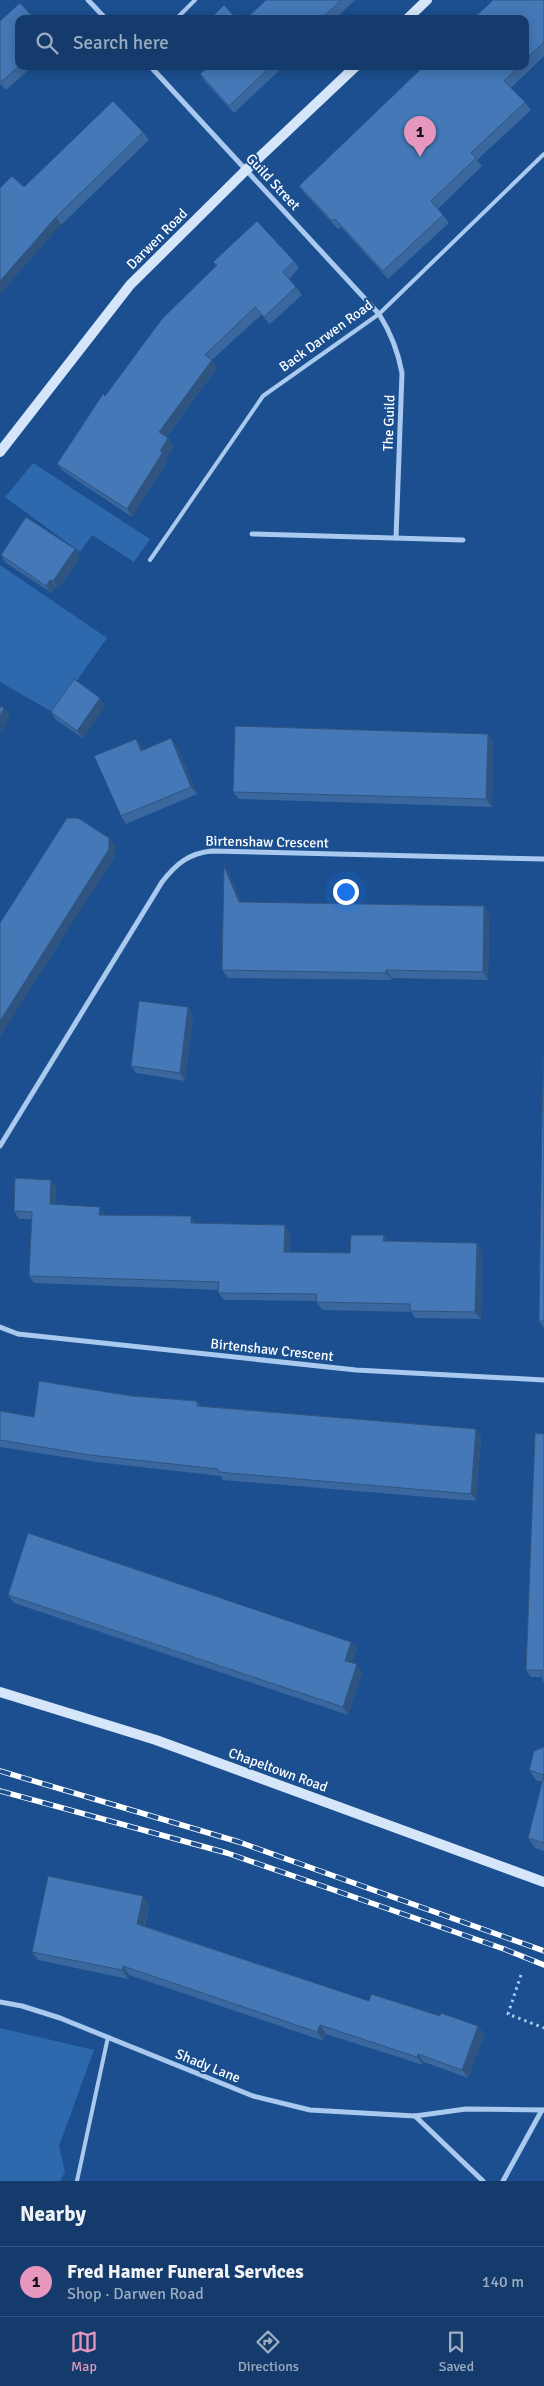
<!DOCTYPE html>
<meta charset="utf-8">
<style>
body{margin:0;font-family:Signika,sans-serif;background:#214673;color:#f1f3f6}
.you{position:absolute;left:345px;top:891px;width:18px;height:18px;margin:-12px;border:4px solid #fff;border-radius:50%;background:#1a73e8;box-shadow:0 0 0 8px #1a73e833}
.badge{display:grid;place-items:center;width:32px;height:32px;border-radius:50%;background:#e797bd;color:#111;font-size:16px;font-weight:700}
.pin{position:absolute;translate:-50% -41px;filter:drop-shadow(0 1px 2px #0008)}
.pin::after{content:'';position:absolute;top:26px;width:18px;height:15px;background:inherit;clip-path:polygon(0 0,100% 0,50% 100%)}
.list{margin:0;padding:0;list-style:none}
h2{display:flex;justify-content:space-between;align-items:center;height:65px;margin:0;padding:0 20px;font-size:21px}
h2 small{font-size:16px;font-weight:400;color:#9dadc1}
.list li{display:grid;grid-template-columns:32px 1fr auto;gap:15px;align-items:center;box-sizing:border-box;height:70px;padding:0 20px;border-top:1px solid #33557e}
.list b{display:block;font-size:19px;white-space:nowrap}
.list p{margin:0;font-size:16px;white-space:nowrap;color:#9dadc1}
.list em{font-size:16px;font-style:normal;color:#9dadc1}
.icon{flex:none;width:28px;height:28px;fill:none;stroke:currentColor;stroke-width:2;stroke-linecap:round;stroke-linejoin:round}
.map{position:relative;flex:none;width:544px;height:2181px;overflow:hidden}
.search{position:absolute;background:#143b6b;box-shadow:0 2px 12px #0003;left:15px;right:15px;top:15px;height:55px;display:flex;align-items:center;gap:12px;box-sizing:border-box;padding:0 18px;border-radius:10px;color:#9dadc1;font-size:19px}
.sheet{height:135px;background:#143b6b}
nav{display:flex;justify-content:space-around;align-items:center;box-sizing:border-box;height:70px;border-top:1px solid #33557e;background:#143b6b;font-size:14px;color:#9dadc1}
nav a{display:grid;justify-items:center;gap:2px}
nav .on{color:#e797bd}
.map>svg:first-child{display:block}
.green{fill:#2e69ad}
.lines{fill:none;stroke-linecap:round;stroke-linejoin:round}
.path{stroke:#a9c9ee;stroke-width:3;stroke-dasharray:2.5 4;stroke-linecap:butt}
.service{stroke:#a9c9ee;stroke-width:4}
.minor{stroke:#a9c9ee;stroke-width:5}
.secondary{stroke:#d6e6fa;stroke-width:10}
.rail-casing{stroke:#fff;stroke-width:5.5}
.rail{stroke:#1b4f8f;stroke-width:4;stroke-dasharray:11;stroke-linecap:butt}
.wall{fill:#3a679d}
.shaded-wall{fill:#305480}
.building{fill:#4478b7;stroke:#305480}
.labels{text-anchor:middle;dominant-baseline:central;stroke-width:4;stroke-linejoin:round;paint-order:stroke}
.street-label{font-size:14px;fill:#fff;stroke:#1b4f8f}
</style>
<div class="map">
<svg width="544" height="2181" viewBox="0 0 544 2181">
<rect width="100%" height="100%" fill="#1b4f8f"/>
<g class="green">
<polygon points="33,463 150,539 134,562 92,535 80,552 5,497"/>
<polygon points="0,565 107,638 54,713 0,682"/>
<polygon points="0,2028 94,2050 59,2146 65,2172 60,2181 0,2181"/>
</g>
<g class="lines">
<polyline class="path" points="521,1975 508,2014 544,2028"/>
<g class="service">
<polyline points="176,19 195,0"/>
<polyline points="150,560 263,396 379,314 544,154"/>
<polyline points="77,2181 108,2037"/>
</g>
<g class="minor">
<polyline points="88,0 106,19"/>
<path d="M150,66l229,248c12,19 19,37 23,59l-6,165"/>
<polyline points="252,534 463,540"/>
<path d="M0,1146l162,-264c14,-18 27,-29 50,-31l332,8"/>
<polyline points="0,1327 18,1334 356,1370 544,1380"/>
<polyline points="0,2002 22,2006 60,2018 253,2096 310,2110 415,2116 466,2109 544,2110"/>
<polyline points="415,2116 483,2181"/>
<polyline points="503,2181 542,2110"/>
</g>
<g class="secondary">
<polyline points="407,19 427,0"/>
<polyline points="0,452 130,285 246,170 356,66"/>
<polyline points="0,1692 156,1740 544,1882"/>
</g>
<defs>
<g id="rail">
<polyline points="0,1771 239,1842 544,1951"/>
<polyline points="0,1791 227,1853 504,1949 544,1965"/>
</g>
</defs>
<use href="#rail" class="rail-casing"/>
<use href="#rail" class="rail"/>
</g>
<g class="wall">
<polygon points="266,0 355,0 335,19 246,19"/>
<polygon points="544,0 544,56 511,88 525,102 531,110 477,160 482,166 438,209 443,215 449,223 388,279 341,227 338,229 305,194 299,186 424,66 525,66 525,19"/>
<polygon points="0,21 19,66 33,66 6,90 1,84 0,85"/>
<polygon points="209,66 284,66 234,113 205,82 200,74"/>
<polygon points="143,132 149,140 61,225 24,187"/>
<polygon points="294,261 299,268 289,279 296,287 302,295 270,324 261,315 212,360 217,368 166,437 168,438 174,446 166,458 168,460 132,517 63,471 57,464 105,396 216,266 213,262"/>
<polygon points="75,549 80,557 58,589 56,587 52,593 6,563 1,555"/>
<polygon points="105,706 83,738 56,720 51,712"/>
<polygon points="136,739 143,750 177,746 197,794 126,824 121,816"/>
<polygon points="493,742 492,807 239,799 233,792"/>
<polygon points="229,873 241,902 484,906 489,914 488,980 392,978 392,980 228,978 222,970"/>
<polygon points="188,1007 193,1015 185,1081 136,1073 131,1066"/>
<polygon points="544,1056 544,1328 539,1321"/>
<polygon points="56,1187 55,1205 105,1215 290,1233 290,1252 350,1253 388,1241 482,1251 481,1319 415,1318 411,1312 322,1310 316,1301 224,1300 218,1293 218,1290 34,1283 29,1276 32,1219 19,1219 14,1211"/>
<polygon points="132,1396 197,1401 200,1406 476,1429 481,1437 476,1501 223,1480 221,1476 96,1462 0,1447 0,1411 34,1417"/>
<polygon points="544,1434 544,1683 542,1680 542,1677 531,1677 526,1670"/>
<polygon points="8,1595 351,1642 357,1649 352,1663 362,1672 348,1715 14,1603"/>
<polygon points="544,1747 544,1851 535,1848 528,1838 542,1782 536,1780 529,1770"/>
<polygon points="149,1905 145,1926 369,2001 440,2016 478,2026 484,2035 468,2078 424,2062 423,2065 326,2034 324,2041 129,1975 128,1979 38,1960 32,1952"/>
</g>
<g class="shaded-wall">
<polygon points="56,217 61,225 0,294 0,281"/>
<polygon points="212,360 217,368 164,439 159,432"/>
<polygon points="168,438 174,446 166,458 168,460 132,517 127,509"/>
<polygon points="75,549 80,557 58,589 53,581"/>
<polygon points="50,580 56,587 52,593 46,586"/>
<polygon points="100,698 105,706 83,738 77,731"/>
<polygon points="4,708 10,715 1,735 0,717"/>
<polygon points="488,734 493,742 492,807 486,799"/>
<polygon points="171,738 177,746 197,794 191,787"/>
<polygon points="136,739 141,746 146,759 141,751"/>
<polygon points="109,838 115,845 115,856 0,1037 0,1021"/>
<polygon points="224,866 229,873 244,909 239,902"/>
<polygon points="484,906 489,914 488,980 483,972"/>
<polygon points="386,970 392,978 392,980 386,973"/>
<polygon points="188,1007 193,1015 185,1081 180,1073"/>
<polygon points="51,1180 56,1187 55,1212 50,1204"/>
<polygon points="100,1207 105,1215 99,1215"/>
<polygon points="191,1216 196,1223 191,1223"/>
<polygon points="285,1225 290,1233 290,1260 284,1252"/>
<polygon points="384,1235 389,1243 383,1241"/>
<polygon points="477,1243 482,1251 481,1319 475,1312"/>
<polygon points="476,1429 481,1437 476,1501 471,1494"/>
<polygon points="351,1642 357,1649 350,1668 345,1661"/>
<polygon points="357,1664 362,1672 348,1715 343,1707"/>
<polygon points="143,1896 149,1905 143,1932 137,1924"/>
<polygon points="123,1966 129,1975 128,1979 122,1970"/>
<polygon points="320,2025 326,2034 324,2041 317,2032"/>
<polygon points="478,2026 484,2035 468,2078 462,2070"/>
<polygon points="418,2054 424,2062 423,2065 417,2057"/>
</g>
<g class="building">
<polygon points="266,0 341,0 321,19 246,19"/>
<polygon points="493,0 544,0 544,42 525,60 525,19 473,19"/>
<polygon points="20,3 35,19 19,19 19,66 1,82 0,81 0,21"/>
<polygon points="224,5 237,19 210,19"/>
<polygon points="209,66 271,66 229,106 200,74"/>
<polygon points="424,66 519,66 504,81 525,102 471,153 476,158 431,201 443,215 383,271 335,219 332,221 299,186"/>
<polygon points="113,101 143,132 56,217 0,281 0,188 12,176 24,187"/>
<polygon points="257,221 294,261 283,272 296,287 264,317 255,307 205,355 212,360 159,432 168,438 160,451 163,452 127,509 57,464 103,394 105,396 162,319 217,265 213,262"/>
<polygon points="26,517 75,549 53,581 50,580 46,586 1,555"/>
<polygon points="74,679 100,698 77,731 51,712"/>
<polygon points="0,706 4,708 0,717"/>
<polygon points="235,726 488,734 486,799 233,792"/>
<polygon points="171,738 191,787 121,816 94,756 136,739 141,751"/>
<polygon points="67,818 78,818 109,838 109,849 0,1021 0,923"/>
<polygon points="224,866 239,902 484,906 483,972 386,970 386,973 222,970"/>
<polygon points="139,1001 188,1007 180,1073 131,1066"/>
<polygon points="544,1056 544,1321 539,1321 542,1116"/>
<polygon points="15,1178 51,1180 50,1204 100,1207 99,1215 191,1216 191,1223 285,1225 284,1252 350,1253 351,1235 384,1235 383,1241 477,1243 475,1312 410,1311 410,1304 316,1302 317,1294 218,1293 219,1282 29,1276 32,1212 14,1211"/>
<polygon points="39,1381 132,1396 197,1401 197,1406 476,1429 471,1494 218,1472 218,1469 90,1455 0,1440 0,1411 34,1417"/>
<polygon points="535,1433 544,1434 544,1680 542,1680 542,1670 526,1670"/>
<polygon points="28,1533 351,1642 345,1661 357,1664 343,1707 8,1595"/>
<polygon points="544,1747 544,1775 529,1770 534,1751"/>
<polygon points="544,1775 544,1843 528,1838"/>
<polygon points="48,1876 143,1896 137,1924 369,2001 371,1994 440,2016 441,2013 478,2026 462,2070 418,2054 417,2057 320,2025 317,2032 123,1966 122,1970 32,1952"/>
</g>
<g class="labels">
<g class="street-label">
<text transform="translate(273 182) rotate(47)">Guild Street</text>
<text transform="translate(157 239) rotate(-45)">Darwen Road</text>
<text transform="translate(326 336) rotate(-36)">Back Darwen Road</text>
<text transform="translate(389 423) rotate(-88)">The Guild</text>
<text transform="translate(267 842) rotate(1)">Birtenshaw Crescent</text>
<text transform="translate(272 1350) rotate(6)">Birtenshaw Crescent</text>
<text transform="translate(278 1770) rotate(20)">Chapeltown Road</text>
<text transform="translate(208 2066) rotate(22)">Shady Lane</text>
</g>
</g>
</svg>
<div class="you"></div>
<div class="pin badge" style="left:420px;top:157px">1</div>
<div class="search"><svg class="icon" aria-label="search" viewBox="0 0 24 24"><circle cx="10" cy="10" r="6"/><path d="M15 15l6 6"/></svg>Search here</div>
</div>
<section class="sheet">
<h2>Nearby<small></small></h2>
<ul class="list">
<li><span class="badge">1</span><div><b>Fred Hamer Funeral Services</b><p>Shop · Darwen Road</p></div><em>140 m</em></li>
</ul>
</section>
<nav>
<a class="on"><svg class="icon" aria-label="map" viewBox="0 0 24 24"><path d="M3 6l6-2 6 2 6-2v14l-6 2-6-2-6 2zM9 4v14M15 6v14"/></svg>Map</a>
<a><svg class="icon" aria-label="directions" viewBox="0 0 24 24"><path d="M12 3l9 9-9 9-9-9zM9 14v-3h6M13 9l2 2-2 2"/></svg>Directions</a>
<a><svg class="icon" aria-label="saved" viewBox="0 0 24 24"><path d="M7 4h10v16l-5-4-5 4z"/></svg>Saved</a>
</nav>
